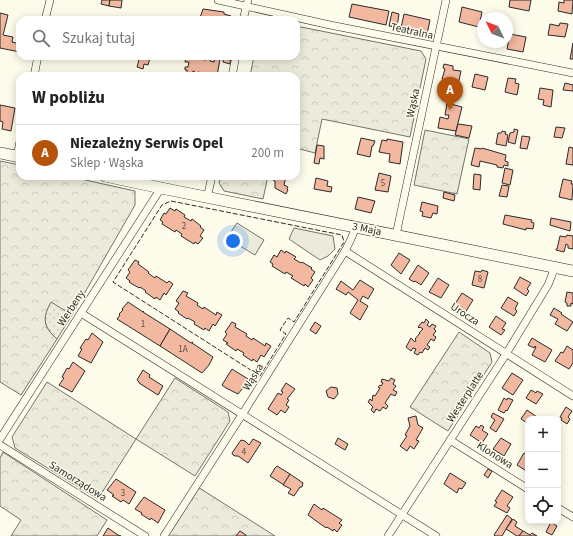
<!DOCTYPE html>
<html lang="pl">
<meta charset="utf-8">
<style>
body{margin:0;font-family:"Source Sans 3",sans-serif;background:#f6f6f6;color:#222}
.controls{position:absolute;right:12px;bottom:12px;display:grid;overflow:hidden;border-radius:8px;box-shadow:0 2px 10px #0003}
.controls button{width:36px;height:36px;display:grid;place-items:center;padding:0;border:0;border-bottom:1px solid #e0e0e0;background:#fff;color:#222;font:20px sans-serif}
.compass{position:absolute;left:477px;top:12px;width:36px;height:36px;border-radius:50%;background:#fff;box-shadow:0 2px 10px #0003;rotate:313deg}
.you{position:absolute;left:233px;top:241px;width:14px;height:14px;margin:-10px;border:3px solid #fff;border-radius:50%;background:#1a73e8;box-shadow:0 0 0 6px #1a73e833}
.badge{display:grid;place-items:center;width:26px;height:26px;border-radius:50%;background:#b45309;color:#fff;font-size:13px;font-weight:700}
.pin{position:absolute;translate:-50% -33px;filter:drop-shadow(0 1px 2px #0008)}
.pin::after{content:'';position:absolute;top:21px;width:14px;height:12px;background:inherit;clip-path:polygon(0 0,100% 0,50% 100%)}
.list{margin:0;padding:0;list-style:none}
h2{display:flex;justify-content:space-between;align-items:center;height:52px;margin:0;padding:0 16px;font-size:17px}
h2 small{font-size:13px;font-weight:400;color:#767676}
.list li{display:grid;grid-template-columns:26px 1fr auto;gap:12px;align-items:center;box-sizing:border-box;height:56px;padding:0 16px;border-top:1px solid #e0e0e0}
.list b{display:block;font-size:15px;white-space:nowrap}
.list p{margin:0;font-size:13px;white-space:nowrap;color:#767676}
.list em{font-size:13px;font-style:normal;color:#767676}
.icon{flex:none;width:22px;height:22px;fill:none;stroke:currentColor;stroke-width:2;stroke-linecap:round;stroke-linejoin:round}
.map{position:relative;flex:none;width:573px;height:536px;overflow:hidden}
.search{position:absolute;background:#fff;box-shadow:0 2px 10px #0003;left:16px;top:16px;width:284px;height:44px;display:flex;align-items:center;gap:10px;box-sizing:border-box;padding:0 14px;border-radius:12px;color:#767676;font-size:15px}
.panel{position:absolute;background:#fff;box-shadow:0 2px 10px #0003;left:16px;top:72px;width:284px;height:108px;border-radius:12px}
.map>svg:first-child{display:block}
.grass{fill:url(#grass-dots);stroke:#74746e}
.forest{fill:url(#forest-crowns);stroke:#74746e}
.green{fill:#ecebdb;stroke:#74746e}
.building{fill:#f2b8a0;stroke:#2b2b2b}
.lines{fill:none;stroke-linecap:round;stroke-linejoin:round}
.street-casing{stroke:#2b2b2b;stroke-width:8}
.secondary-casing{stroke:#2b2b2b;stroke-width:12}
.street{stroke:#fdfbea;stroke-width:7}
.secondary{stroke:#fdfbea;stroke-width:11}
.fence{stroke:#2b2b2b;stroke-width:1;stroke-dasharray:5 2;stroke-linecap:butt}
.labels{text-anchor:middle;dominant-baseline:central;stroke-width:3;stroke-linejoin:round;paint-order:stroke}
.number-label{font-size:9px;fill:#5d4e48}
.street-label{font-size:11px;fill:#2b2b2b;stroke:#fdfbea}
</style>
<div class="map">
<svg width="573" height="536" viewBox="0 0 573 536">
<defs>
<pattern id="grass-dots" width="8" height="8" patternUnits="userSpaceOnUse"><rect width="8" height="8" fill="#ecebdb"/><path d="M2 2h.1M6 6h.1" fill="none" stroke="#cbcabc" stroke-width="1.8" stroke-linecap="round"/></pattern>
<pattern id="forest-crowns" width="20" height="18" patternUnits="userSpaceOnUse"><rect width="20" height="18" fill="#ecebdb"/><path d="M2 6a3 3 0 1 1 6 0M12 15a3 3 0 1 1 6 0" fill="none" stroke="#cbcabc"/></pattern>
</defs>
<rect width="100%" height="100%" fill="#fdfbea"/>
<path class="grass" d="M51,301l21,14 -15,24c-14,-12 -15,-21 -6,-38z"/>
<g class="forest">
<polygon points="296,26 421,51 426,59 410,137 322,119 315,153 296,148 296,76 250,76 254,56 296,56"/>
<polygon points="425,130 469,139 457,194 414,185"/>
<path d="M0,161l20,4v11h47l68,15v14l-63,110 -21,-13c-9,16 -8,25 6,37l-36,56 -21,-13z"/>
<polygon points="221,176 268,176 263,199 224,191 219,183"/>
<polygon points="459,332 490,353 492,362 448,431 410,407"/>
<polygon points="175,378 228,412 230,421 195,476 136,439 98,499 15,448 12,437 47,382 136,439"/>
<polygon points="3,452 107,520 97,536 11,536 21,520 0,506 0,458"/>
<polygon points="199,488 201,489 275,536 168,536"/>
</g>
<g class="green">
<polygon points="237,223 264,240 255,255 227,238"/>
<polygon points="294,228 333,236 335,249 328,256 320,260 289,239"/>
</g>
<g class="building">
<polygon points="102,0 110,0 109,6 101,4"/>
<polygon points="110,0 122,0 121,8 109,6"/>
<polygon points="510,0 531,0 529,11 509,7"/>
<polygon points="564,0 573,0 572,14 558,11 559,2 564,3"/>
<polygon points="352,4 389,11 386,25 349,17"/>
<polygon points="462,7 482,12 479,27 459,22"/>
<polygon points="203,9 224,12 224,14 231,16 231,20 200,20 199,18 201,15"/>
<polygon points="392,12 399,14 397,27 389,26"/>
<polygon points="0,13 8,15 3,35 13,37 12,42 20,44 20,52 0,48"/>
<polygon points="404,14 430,20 427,34 401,28"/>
<polygon points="560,23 568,24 565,37 548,35 550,24 559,26"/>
<polygon points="510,34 526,37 523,52 507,49"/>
<polygon points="573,43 573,59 570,59"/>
<polygon points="140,56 150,58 148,65 144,64 143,69 137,67"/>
<polygon points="186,56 195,58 196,56 200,56 199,59 206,60 207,57 211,57 210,61 214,62 215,58 220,59 217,76 207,76 207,74 206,74 205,76 201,76 202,73 198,72 197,75 194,74 195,72 193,71 192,76 182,76 183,73 187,74 187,70 185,70 185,67 188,67 189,62 185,62"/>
<polygon points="224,56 231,56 230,64 223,62"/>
<polygon points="444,64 453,66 453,70 461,71 458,85 452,84 453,81 442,79 445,69 443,68"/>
<polygon points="475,74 488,77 485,90 472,87"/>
<polygon points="508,78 516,79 515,83 519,84 517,95 505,92"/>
<polygon points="565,83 573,85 573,91 563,90"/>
<polygon points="540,88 553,90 551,107 543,105 544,100 538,99"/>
<polygon points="447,103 462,107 456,131 438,128 440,117 448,119 449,115 445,115"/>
<polygon points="0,105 15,108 11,131 2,129 3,122 0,121"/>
<polygon points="458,124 472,126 469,138 455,135"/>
<polygon points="556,127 565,128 562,138 554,137"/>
<polygon points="514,129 518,130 515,144 508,142 510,133 514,132"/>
<polygon points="502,131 506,132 505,134 508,135 506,146 496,144 498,133 501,133"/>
<polygon points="522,136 530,137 527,149 520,148"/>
<polygon points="361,138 375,141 373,146 372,146 370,157 357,154"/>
<polygon points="387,139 403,142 400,164 389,162 390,154 379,152 382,140 387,141"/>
<polygon points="317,145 324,146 324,159 320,158 319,164 314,163"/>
<polygon points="569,147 573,148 573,165 566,164"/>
<polygon points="475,148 481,149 482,148 506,155 505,161 508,162 508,166 504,165 503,168 497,167 497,165 480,161 479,167 471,165"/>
<polygon points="505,168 513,170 510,185 502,183"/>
<polygon points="379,173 391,176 388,192 375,190"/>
<polygon points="474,174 481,175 480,190 473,189"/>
<polygon points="273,176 286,176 284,185 288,187 287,189 288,190 286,194 275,188 275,181 273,180"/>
<polygon points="316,178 328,181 327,186 332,187 331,192 314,189"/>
<polygon points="563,179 572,181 571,184 573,184 572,200 559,197"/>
<polygon points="502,185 509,186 507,197 499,196"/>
<polygon points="444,192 455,195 454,201 443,198"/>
<polygon points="358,197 375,201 371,213 355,209"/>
<polygon points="422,202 438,206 437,214 433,213 431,218 422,216 423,212 420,211"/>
<polygon points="170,208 175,211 176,209 185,215 184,217 191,221 192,219 201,226 200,227 204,230 200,236 203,238 198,244 195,242 194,244 181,236 182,234 176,230 175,232 162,224 163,222 160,220 164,213 166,214"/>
<polygon points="505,215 532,220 531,222 534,223 533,229 526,228 526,230 503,224"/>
<polygon points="551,218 571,222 570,231 550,225"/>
<polygon points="567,235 573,236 573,249 568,248 568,245 566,244 564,252 556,250 556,249 557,249 560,236 566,237"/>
<polygon points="281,250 285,253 286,251 296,257 294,259 301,263 302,262 312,268 311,269 315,272 311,278 313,280 308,287 305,284 304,286 291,278 293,276 286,272 285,274 272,266 273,264 270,262 274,255 277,257"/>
<polygon points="399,253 410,260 401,274 391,265"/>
<polygon points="135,260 139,262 138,264 149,272 148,273 155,278 156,276 167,283 169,281 173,284 166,295 164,293 160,300 156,297 155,299 145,292 146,291 140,287 139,288 129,282 130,281 126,278 130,272 128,270"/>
<polygon points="418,265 429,273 421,285 415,281 414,282 409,279"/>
<polygon points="482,270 488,272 484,288 472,285 475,271 481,272"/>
<polygon points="520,277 531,283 527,289 529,291 526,296 514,288"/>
<polygon points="438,278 449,285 441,298 429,292"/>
<polygon points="360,280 374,289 368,299 363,296 360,301 368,306 360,320 350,313 358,300 348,292 346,295 336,289 341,281 353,290"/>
<polygon points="183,291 188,293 186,296 198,303 197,305 203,309 204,307 216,315 217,312 222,315 215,326 213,324 209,331 205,328 204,330 194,324 195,322 188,318 187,319 178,313 179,312 175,309 179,303 176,301"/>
<polygon points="567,292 573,293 573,304 571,303 571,306 567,306 567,303 565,302"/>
<polygon points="462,293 473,300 465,313 453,307"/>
<polygon points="508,297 518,303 515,309 517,311 514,316 501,308"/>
<polygon points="128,302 143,312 144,311 143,312 170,329 160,346 117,319 120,315 119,314 123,310 122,309"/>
<polygon points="554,308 562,313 561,314 573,322 567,331 555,324 558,319 550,315"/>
<polygon points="496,316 506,323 502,329 505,330 501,335 489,327"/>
<polygon points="426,319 429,322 427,325 430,327 432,324 436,326 434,329 436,331 433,335 436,337 434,341 431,339 427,345 430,347 428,350 425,348 422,353 420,352 418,355 414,353 416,349 413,348 411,351 406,347 411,338 415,342 416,340 415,339 420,333 419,333 423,329 420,327 419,328 418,327 422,322 424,323"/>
<polygon points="232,322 236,324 235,327 247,334 246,336 252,340 253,338 265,346 266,343 271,346 264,357 261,355 257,362 253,359 252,361 243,355 244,353 237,349 236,351 226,344 228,343 223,340 227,334 225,332"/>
<polygon points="315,322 321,326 316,334 310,330"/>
<polygon points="170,329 191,343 193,342 192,343 213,357 209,365 202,373 160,346"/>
<polygon points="92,333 103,342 91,363 78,356 82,349 80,348 86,339 88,340"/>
<polygon points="532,338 552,350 545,362 532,355 536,347 535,346 534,348 528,345"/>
<polygon points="567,346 573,350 573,363 569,369 555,361 561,352 563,353"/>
<polygon points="73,362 85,371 72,392 59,385 64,378 62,377 67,368 69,369"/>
<polygon points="232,369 248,379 246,384 238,394 226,388 222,385"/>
<polygon points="143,370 150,375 149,377 163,386 158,395 139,383 139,382 137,380"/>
<polygon points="512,373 523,380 513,395 502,388"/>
<polygon points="391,378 395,380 393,384 396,386 393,390 397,392 395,396 391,394 385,403 388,406 386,409 383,407 380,411 376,409 374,413 371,410 373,407 368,402 370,399 372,401 373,395 375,396 380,388 378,387 380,385 381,386 383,383 381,382 382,379 389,381"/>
<polygon points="286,383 295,389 287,399 289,400 286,405 289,407 285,413 281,410 277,415 268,409 278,393 281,395 283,392 281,391"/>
<polygon points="331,387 337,388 338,394 334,399 328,397 326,391"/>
<polygon points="531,390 536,393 537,391 543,394 536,404 526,398"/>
<polygon points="504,398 507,400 508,398 513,400 507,411 506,410 504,413 498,410"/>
<polygon points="566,407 572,411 568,417 570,419 567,424 561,420 562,418 560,417"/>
<polygon points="527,410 537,417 536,419 528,419 528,424 521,419"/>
<polygon points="493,413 504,419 496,432 490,428 495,420 491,417"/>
<polygon points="416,416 418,425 423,428 416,440 419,441 414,449 410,446 407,451 400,446 407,436 405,435 410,426 408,418"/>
<polygon points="481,425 484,427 482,430 488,434 482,443 470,435 476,426 479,428"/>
<polygon points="338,438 348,444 345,450 335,444"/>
<polygon points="501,438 511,444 504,456 493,449"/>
<polygon points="253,439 261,443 248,463 238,456 235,456 233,455 232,453 241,440 245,441 249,445"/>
<polygon points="524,453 528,455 528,472 517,465"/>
<polygon points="277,466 290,474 284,485 270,476 274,470 274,469"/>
<polygon points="488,469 492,471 488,478 484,475"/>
<polygon points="450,473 466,483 462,489 459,488 457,493 444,484"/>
<polygon points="290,474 303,483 302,487 300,487 294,496 288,493 291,489 283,485"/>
<polygon points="116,479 136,492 129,504 123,500 121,502 112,496 114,495 107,490"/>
<polygon points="502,490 513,497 507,506 510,508 507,513 494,506 497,502 495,501"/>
<polygon points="144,497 165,510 158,523 151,518 150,520 141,514 142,513 135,509"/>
<polygon points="314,504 322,510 323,508 342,520 339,523 342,525 337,532 334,529 333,531 327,527 326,528 308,515"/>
<polygon points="507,515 512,519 502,536 495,536 494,535"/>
<polygon points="513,519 517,522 515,526 523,531 519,536 517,536 506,529"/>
<polygon points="551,522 557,526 552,535 546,532"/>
<polygon points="108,528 118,535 121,536 103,536"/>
<polygon points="240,531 246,535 246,536 236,536"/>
<polygon points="523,531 530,535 532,533 537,536 519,536"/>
</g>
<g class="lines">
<defs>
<g id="street">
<polyline points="218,0 330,25 573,73"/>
<polyline points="45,20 50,0"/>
<polyline points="243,20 248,0"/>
<polyline points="34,76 38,56"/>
<polyline points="232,76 236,56"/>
<polyline points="17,157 20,141"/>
<polyline points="207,198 212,176"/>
<polyline points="396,235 446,0"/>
<polyline points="345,251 573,396"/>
<polyline points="81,313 436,536"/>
<polyline points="0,439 161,188"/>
<polyline points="450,440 528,489"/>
<polyline points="0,445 145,536"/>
<polyline points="558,508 573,517"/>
<polyline points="164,536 245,410 345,251 351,239 356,227"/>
<polyline points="388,536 506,354 548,285 555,267"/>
</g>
<g id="secondary">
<polyline points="0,153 20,157"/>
<polyline points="105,176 161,188 573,271"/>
</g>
</defs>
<use href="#street" class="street-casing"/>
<use href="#secondary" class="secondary-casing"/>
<use href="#street" class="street"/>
<use href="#secondary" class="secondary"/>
<polygon class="fence" points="171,201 342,235 344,242 294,322 288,318 280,330 286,334 260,376 113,282 162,205"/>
</g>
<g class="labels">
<g class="number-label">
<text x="383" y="183">5</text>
<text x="184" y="226">2</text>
<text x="480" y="279">8</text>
<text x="143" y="324">1</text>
<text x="183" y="349">1A</text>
<text x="244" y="452">4</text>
<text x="123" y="493">3</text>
</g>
<g class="street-label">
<text transform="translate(412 31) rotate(12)">Teatralna</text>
<text transform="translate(413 103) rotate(-78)">Wąska</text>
<text transform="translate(367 229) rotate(11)">3 Maja</text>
<text transform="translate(71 308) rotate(-57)">Werbeny</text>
<text transform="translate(465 314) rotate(33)">Urocza</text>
<text transform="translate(253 377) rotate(-58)">Wąska</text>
<text transform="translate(465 397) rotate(-57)">Westerplatte</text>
<text transform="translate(495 455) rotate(32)">Klonowa</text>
<text transform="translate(78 481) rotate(32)">Samorządowa</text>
</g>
</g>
</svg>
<div class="controls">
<button>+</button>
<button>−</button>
<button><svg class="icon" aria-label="locate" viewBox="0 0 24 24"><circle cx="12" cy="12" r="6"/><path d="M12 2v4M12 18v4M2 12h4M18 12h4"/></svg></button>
</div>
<svg class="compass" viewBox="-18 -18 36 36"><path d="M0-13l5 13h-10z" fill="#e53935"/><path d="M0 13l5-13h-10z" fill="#767676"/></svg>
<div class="you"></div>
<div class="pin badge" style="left:450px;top:110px">A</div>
<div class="search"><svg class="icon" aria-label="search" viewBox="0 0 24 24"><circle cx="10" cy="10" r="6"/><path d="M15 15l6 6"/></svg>Szukaj tutaj</div>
<section class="panel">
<h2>W pobliżu<small></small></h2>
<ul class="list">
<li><span class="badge">A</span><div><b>Niezależny Serwis Opel</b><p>Sklep · Wąska</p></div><em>200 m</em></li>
</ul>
</section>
</div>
